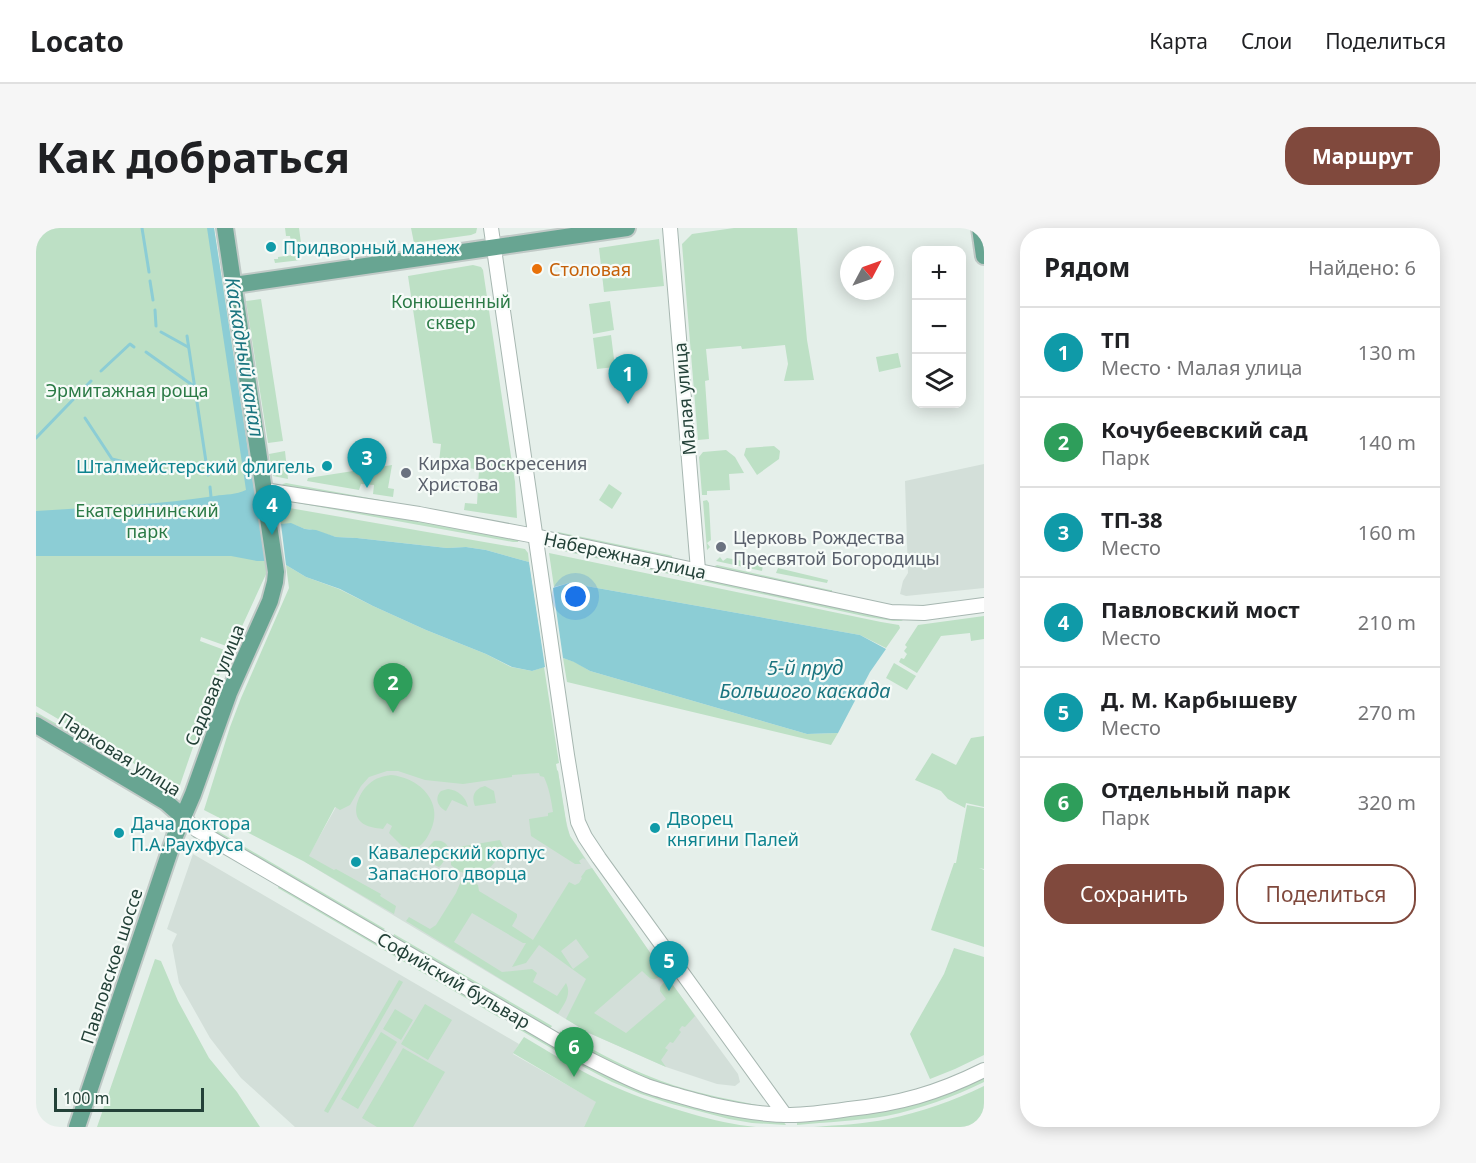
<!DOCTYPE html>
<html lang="ru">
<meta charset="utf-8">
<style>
body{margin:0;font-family:"Noto Sans",sans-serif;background:#f6f6f6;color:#202124}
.controls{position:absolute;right:18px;top:18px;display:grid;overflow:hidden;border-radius:12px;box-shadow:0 3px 15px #0003}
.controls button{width:54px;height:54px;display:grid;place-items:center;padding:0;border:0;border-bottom:2px solid #e0e0e0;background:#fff;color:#202124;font:30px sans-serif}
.compass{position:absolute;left:804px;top:18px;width:54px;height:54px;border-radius:50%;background:#fff;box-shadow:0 3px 15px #0003;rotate:49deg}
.scale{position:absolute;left:18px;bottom:15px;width:150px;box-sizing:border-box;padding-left:6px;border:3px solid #234138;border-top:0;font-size:16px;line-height:21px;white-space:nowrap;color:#234138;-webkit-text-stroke:4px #f6fbf8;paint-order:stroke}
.you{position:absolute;left:540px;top:369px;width:21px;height:21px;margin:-15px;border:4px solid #fff;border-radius:50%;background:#1a73e8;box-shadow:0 0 0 9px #1a73e833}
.badge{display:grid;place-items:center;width:39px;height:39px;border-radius:50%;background:#80493d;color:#fff;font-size:20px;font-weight:700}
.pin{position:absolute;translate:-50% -50px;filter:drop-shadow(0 2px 3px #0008)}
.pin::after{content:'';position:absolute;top:32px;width:21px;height:18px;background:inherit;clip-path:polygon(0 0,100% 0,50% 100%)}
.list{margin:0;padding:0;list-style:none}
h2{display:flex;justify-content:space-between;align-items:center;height:78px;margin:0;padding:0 24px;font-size:26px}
h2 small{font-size:20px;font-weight:400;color:#757577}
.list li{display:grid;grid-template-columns:39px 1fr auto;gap:18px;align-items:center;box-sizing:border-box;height:90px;padding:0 24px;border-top:2px solid #e0e0e0}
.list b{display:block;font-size:22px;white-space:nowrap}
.list p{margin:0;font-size:20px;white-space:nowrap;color:#757577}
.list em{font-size:20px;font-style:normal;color:#757577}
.actions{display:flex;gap:12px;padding:18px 24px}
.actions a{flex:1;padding:14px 0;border:2px solid #80493d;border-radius:24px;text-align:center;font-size:21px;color:#80493d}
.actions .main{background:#80493d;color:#fff}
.icon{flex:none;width:33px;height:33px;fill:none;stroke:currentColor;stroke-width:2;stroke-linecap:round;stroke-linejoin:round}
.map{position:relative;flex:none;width:948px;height:899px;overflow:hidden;border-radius:24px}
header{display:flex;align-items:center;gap:36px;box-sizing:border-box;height:84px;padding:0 30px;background:#fff;border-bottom:2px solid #e0e0e0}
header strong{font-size:28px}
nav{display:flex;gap:33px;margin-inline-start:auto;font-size:21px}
.intro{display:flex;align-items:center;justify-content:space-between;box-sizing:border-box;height:144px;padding:0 36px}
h1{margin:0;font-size:42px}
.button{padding:15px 27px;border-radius:24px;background:#80493d;color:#fff;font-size:21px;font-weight:700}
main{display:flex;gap:36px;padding:0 36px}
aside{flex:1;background:#fff;border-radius:24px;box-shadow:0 3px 15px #0003}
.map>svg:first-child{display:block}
.built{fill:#d3dfd9}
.green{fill:#bde0c5;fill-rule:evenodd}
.water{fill:#8ccdd5}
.pier{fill:#e5efea}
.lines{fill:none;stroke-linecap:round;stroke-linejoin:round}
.stream{stroke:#8ccdd5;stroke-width:3}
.minor-casing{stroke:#a7b7b1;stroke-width:16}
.major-casing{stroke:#c1cac7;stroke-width:20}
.minor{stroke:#fff;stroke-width:14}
.major{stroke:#68a592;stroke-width:16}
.culture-dot{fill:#0f9aa8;stroke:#f6fbf8;stroke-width:2}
.food-dot{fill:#e8710a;stroke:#f6fbf8;stroke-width:2}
.worship-dot{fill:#6b7280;stroke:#f6fbf8;stroke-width:2}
.labels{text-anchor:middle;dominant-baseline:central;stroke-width:4.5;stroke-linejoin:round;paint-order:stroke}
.culture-label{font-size:18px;fill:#0d838f;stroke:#f6fbf8;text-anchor:start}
.food-label{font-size:18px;fill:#c56008;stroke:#f6fbf8;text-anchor:start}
.park-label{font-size:18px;fill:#2b7a46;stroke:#f6fbf8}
.street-label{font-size:18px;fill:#234138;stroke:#f6fbf8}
.worship-label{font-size:18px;fill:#5b616d;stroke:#f6fbf8;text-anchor:start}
.water-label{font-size:20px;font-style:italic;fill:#1a7580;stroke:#f6fbf8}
</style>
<header>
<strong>Locato</strong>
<nav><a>Карта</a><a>Слои</a><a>Поделиться</a></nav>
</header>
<div class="intro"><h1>Как добраться</h1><a class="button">Маршрут</a></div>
<main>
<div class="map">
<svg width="948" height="899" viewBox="0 0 948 899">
<rect width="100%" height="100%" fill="#e5efea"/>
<g class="built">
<polygon points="948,236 948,360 870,368 864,366 867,353 872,345 869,253"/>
<polygon points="333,524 486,546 522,543 529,589 534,608 628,745 702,846 704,854 699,858 681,856 630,839 553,805 269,634 300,579"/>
<polygon points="157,626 483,816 477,826 561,874 548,899 259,899 205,850 174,810 143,755 136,717 141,706 131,701"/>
</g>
<g class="green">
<polygon points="0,0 178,0 231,344 196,420 165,409 164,413 194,424 178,458 144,557 138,559 0,478"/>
<polygon points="249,0 263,0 266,22 262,23 263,24 265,32 239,35 238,31 242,31 242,29 257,27 254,8 250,8"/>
<polygon points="375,0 441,0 440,5 435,7 378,15"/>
<polygon points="698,0 761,0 771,112 778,152 748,153 752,136 749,117 706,121 705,118 670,121 673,152 669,153 673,211 662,212 646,16 656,6"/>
<polygon points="623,11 628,58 568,64 563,20"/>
<polygon points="437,37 445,39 447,42 466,170 479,254 481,290 428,282 429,275 441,276 443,242 403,234 405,216 397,215 372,48"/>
<polygon points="225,71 247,213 232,215 210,73"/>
<polygon points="574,73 578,102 557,106 553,76"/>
<polygon points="575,107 579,139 561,141 557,110"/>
<polygon points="862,125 865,139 843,144 840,129"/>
<polygon points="738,218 744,223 743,231 721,247 708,227 710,220"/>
<polygon points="690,222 699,229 708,245 693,246 694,262 671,263 671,267 666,267 663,229 667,224"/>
<polygon points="249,223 252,251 237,248 233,226"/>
<polygon points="356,237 352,260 358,261 357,269 337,266 338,257 325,256 323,262 271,253 272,250"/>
<polygon points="250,255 355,274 356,276 245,258 247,256"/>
<polygon points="573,256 586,265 576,281 563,272"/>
<polygon points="245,269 483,310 482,314 477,314 245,272"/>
<polygon points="671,272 673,275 675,312 671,315 674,319 671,322 667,273"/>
<polygon points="242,278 489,321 492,325 493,334 450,322 430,319 411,320 321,310 300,309 273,301 269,301 259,297 245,296"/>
<polygon points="522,304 633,327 636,328 636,331 521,306"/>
<polygon points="518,317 862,390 867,393 857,393 832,389 550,328 518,321"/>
<polygon points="513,325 845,394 863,397 864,400 850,420 824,407 533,355 518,359"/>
<polygon points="684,329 687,333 691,330 727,337 726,343 680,333"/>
<path d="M250,337l20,12 33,12 34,17 53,24 60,24 25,13 21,4 12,-4 15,96 -3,1 1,6 1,1 9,56 3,9 16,24 -3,-2 -4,3 2,3h-6l-44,-28 -2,-17 19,-3v-3l5,-1c-2,-13 -4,-24 -9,-35l-4,-1 -1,-3 -27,2v2l-49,7 -38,-4 -27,-9h-11l-18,6 -8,9 -11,19 -10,5 -5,-3 -26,49 25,14 2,-1 45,25 -1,2 16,10 -2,8 -89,-52 -101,-52 26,-83 11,-29 48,-110z"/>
<polygon points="681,337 794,362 796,362 796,365 678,341 679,338"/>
<polygon points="742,340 792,352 791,355 740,345"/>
<polygon points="948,388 948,411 935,413 934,405 905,408 881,445 863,434 865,430 868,431 871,426 868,423 871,419 869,417 882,397"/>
<polygon points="527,430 539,434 554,443 771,506 802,505 795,517 531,454"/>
<polygon points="858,435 880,448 871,462 850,450"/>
<polygon points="0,484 88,535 85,539 0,489"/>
<polygon points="948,508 948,579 930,575 929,580 912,571 905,563 879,552 896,525 920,537 935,510"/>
<path d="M355,547c30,3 55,29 38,59 -4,8 -9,13 -17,16l-10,-4 -13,-13 3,-7 -5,-3 -4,6c-7,-1 -17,-2 -22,-7 -11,-10 -1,-31 8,-38 6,-6 14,-8 22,-9z"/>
<path d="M449,558l9,5 2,12 -21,3c-4,-10 -1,-17 10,-20z"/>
<path d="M412,561c10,1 18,8 20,18l-16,-7 -6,11c-8,-4 -12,-13 -5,-20z"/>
<polygon points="931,577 948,580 948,641 943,640 948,642 948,719 895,702 918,635 920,635"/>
<polygon points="168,595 349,701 346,703 167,598"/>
<path d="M464,612l4,9c-9,13 -16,27 -35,25 -7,-1 -12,-3 -18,-9v-10l7,-8z"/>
<path d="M398,613c6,-1 11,0 14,6 0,6 -4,16 -9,20 -8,-3 -14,-8 -13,-17z"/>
<path d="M556,640l72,105c-12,10 -12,7 -22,-2l-48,42 32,20 40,-34 -6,-8v-4l8,-9 27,38 -10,11 -3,-1 -3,4 2,2 -8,11 -3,-1 -5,6 3,2 -7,10 5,7 -77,-34 -23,-14 20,-40 -47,-34 -13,18 -14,4 14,-24h-3l-51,-30 -18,29 48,30 30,-3 5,4 -4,9 24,14 9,-13c6,12 -2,21 -8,31l-152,-93 3,-4 21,12 6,-4 20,-32 5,-12 10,-1 7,5 1,6 38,23v3l-5,9 21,14 36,-58 6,3 4,-2 3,-5 -1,-1 5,-7zM540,711l13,18 -16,12 -12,-18z"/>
<polygon points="244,656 467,786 464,790 242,660"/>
<polygon points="358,706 516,798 513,802 357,710"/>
<polygon points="918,720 948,729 948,827 919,841 894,851 874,806 908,746"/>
<polygon points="119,731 125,733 142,773 173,830 201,864 224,899 61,899"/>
<polygon points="363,752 367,754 292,885 288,883"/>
<polygon points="389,776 416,792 392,832 365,816"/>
<polygon points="359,781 377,792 365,812 347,801"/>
<polygon points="481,795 546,833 747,893 750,897 716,895 693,891 632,875 605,866 576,854 544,837 479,799"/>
<path d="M524,803c28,16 56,32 86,44 37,16 77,23 116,31l-3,2 -85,-18 -55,-21 -60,-34z"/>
<polygon points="345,804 361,814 322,881 305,871"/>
<path d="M488,809c29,17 58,36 89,49 26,12 52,20 79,28 21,6 42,11 64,13h-172l12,-25 -83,-49z"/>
<polygon points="367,820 409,844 377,899 341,899 326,890"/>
<path d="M948,849v5c-31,15 -63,27 -98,34 -29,5 -59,6 -89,9v-4l89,-10 33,-8z"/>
<path d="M948,858v41h-170c25,-2 50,-3 74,-8 33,-7 65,-18 96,-33z"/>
</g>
<g class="water">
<path d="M171,0h7l51,333h-8l-26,-5h-195v-45c60,-4 120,-6 179,-15 11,-2 21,-1 31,-6z"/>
<polygon points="255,295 269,301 280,302 300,309 321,310 411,320 430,319 450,322 493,334 509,439 496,443 476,439 450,426 390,402 337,378 304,361 270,349 250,337 245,296"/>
<polygon points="533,355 824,407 850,421 834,444 802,505 771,506 554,443 538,434 527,430 517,360"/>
</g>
<polygon class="pier" points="493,331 496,333 512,438 510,442"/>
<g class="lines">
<g class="stream">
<polyline points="106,0 113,44"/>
<polyline points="114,53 117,72"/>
<polyline points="119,82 120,98"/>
<polyline points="125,104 152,119"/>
<polyline points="151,108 172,247"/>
<polyline points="110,124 159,159"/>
<polyline points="65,143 94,116 98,119"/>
<polyline points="49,190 76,231 112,240"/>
<polyline points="0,210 55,153"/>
<polyline points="174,259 175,269"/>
</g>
<defs>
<g id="minor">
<polyline points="455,0 531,527 542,594 549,609 563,630 749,887"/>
<polyline points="634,0 662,342"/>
<polyline points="228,262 383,286 499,308 855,384 888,385 948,377"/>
<path d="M147,589l14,13 388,227c20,10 41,21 62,29 20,7 41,12 62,18 26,6 53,11 81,11 19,0 39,-3 59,-6 50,-5 89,-16 135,-39"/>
</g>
<g id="major">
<polyline points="944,0 948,28"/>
<polyline points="198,57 591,0"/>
<polyline points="0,497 130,574 147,589"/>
<polyline points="41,899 139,608 157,566 193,465 234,373 239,354 240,344 189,0"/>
</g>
</defs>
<use href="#minor" class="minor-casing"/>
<use href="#major" class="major-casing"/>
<use href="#minor" class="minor"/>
<use href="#major" class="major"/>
</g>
<g class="culture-dot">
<circle cx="235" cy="19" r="6"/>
<circle cx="291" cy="238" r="6"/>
<circle cx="619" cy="600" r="6"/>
<circle cx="83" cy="605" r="6"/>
<circle cx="320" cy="634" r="6"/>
</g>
<circle class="food-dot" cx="501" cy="41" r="6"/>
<g class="worship-dot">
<circle cx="370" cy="245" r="6"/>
<circle cx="685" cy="319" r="6"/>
</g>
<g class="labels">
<g class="culture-label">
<text x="247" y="19">Придворный манеж</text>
<text x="279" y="238" text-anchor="end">Шталмейстерский флигель</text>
<text x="631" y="590">Дворец<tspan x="631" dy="21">княгини Палей</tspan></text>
<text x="95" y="595">Дача доктора<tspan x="95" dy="21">П.А.Раухфуса</tspan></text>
<text x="332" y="624">Кавалерский корпус<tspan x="332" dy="21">Запасного дворца</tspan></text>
</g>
<g class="food-label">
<text x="513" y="41">Столовая</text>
</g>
<g class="park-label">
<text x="415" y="73">Конюшенный<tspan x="415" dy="21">сквер</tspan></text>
<text x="91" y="162">Эрмитажная роща</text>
<text x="111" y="282">Екатерининский<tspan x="111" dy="21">парк</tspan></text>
</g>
<g class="street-label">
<text transform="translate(648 171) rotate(-95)">Малая улица</text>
<text transform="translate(589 327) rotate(12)">Набережная улица</text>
<text transform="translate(178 457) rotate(-68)">Садовая улица</text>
<text transform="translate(84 526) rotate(32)">Парковая улица</text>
<text transform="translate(75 738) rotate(-72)">Павловское шоссе</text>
<text transform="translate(418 752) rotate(30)">Софийский бульвар</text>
</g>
<g class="worship-label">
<text x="382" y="235">Кирха Воскресения<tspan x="382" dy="21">Христова</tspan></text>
<text x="697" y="309">Церковь Рождества<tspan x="697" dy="21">Пресвятой Богородицы</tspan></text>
</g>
<g class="water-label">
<text transform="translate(209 129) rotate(81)">Каскадный канал</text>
<text x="769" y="439">5-й пруд<tspan x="769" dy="23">Большого каскада</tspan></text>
</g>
</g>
</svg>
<div class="controls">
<button>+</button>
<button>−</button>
<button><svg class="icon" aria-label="layers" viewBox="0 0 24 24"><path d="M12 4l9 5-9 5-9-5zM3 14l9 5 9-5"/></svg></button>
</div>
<svg class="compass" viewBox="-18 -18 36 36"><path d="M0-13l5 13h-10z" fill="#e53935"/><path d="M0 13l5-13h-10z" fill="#757577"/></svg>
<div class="scale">100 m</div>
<div class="you"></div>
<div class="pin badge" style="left:592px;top:176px;background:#0f9aa8">1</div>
<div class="pin badge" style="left:357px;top:485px;background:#2e9e5b">2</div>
<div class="pin badge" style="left:331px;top:260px;background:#0f9aa8">3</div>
<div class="pin badge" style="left:236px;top:307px;background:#0f9aa8">4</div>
<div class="pin badge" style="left:633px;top:763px;background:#0f9aa8">5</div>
<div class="pin badge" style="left:538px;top:849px;background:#2e9e5b">6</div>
</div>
<aside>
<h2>Рядом<small>Найдено: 6</small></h2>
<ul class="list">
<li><span class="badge" style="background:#0f9aa8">1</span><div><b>ТП</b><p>Место · Малая улица</p></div><em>130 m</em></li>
<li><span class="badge" style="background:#2e9e5b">2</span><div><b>Кочубеевский сад</b><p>Парк</p></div><em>140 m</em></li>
<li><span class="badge" style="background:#0f9aa8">3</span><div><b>ТП-38</b><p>Место</p></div><em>160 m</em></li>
<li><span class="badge" style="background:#0f9aa8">4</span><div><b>Павловский мост</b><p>Место</p></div><em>210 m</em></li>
<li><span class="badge" style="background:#0f9aa8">5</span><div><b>Д. М. Карбышеву</b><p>Место</p></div><em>270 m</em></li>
<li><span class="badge" style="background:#2e9e5b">6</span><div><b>Отдельный парк</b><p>Парк</p></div><em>320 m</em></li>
</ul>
<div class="actions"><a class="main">Сохранить</a><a>Поделиться</a></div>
</aside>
</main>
